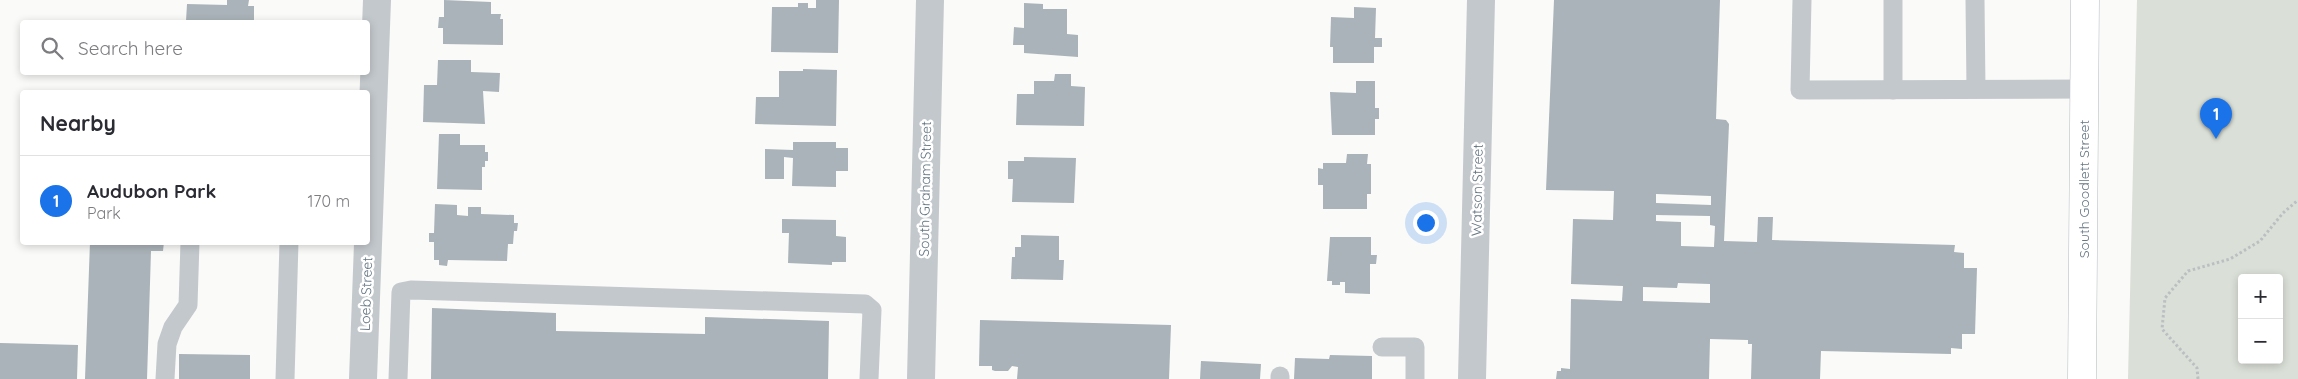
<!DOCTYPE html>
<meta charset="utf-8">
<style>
body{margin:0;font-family:Quicksand,sans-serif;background:#f2f2f3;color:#2b2b33}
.controls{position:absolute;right:15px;bottom:15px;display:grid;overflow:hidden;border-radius:5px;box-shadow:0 2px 8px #0003}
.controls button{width:45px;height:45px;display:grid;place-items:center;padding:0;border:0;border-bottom:1px solid #e1e1e2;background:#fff;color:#2b2b33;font:25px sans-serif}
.you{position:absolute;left:1425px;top:222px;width:18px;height:18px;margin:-12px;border:4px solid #fff;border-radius:50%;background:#1a73e8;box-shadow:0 0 0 8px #1a73e833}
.badge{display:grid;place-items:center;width:32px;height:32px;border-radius:50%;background:#1a73e8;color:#fff;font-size:16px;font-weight:700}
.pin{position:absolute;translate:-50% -41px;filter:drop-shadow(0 1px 2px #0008)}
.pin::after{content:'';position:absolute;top:26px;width:18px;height:15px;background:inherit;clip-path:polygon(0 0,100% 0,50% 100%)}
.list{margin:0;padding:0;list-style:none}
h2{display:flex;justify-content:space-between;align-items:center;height:65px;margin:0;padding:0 20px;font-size:21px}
h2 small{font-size:16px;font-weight:400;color:#7c7c81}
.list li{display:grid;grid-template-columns:32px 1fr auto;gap:15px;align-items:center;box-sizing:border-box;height:90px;padding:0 20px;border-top:1px solid #e1e1e2}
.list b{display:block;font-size:19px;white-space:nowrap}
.list p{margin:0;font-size:16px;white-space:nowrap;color:#7c7c81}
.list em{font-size:16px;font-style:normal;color:#7c7c81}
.icon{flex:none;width:28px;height:28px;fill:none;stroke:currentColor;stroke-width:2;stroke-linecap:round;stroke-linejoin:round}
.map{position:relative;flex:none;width:2298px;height:379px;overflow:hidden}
.search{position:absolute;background:#fff;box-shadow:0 2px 8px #0003;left:20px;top:20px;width:350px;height:55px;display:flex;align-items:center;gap:12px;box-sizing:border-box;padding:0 18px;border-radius:5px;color:#7c7c81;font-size:19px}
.panel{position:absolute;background:#fff;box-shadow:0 2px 8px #0003;left:20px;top:90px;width:350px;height:155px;border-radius:5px}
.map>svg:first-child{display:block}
.green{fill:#dadfd7;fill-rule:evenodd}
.building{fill:#aab3b9;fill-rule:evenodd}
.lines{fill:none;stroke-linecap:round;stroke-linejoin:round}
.secondary-casing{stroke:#b3babf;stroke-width:29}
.path{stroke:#bbbfc2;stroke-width:3;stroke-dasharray:2.5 2.5;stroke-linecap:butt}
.service{stroke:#c3c8cc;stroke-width:19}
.minor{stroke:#c3c8cc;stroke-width:28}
.secondary{stroke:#fff;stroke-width:28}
.labels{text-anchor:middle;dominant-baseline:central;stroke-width:5;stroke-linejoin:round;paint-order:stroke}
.street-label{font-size:14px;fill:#657683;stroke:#fff}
</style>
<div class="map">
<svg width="2298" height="379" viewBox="0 0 2298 379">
<rect width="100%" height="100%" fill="#fafaf8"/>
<path class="green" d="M2137,0h161v379h-170zM2242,278h37v82h-37z"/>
<g class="building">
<polygon points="227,0 249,0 248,6 254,6 254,22 186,21 187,4 227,5"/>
<polygon points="444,0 491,2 491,14 501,14 500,19 503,19 503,45 443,44 443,28 438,28 439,17 444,17"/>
<polygon points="816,0 839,0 838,53 771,52 772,7 798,7 798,3 808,3 808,8 816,8"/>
<path d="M1554,0h166l-4,119 10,1 3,4 -5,117 33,1 1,-25h15l-1,23 183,5 -1,7 10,1v15h13l-2,66h-13v15l-11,-1v6l-130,-3 -1,28h-69l1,-35h-4v-4l-38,-1 -1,40h-153l1,-8h4v-3l9,1 1,-70 51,2 1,-15 -52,-2 2,-65 40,1 1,-29 -68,-1zM1656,194l55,2v9l-55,-2zM1656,215l54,1v9l5,1 -1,21 -33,-1v-24l-25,-1zM1678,283l32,1v19l-67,-2v-14l34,1z"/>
<polygon points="1024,3 1043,4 1043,9 1067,9 1067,34 1078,35 1078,57 1024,53 1024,45 1013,45 1014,27 1024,28"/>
<polygon points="1354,7 1376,8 1375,38 1382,38 1382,47 1374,47 1374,63 1333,63 1333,47 1330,47 1331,17 1354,18"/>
<polygon points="438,60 471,60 471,72 500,73 499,92 483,91 485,124 423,122 424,85 437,85"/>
<polygon points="803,69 837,70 836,126 755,124 756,97 779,97 779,71 803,71"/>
<polygon points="1055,74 1071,74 1071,86 1085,87 1084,126 1016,125 1017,94 1034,94 1034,81 1054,81"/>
<polygon points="1356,81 1375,81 1375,108 1379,108 1379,119 1375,119 1375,135 1332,135 1330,92 1356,93"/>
<polygon points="439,134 460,134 460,145 485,145 485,152 488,152 488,161 485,161 485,167 482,167 482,190 437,189"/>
<polygon points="793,142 836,142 836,148 848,148 848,171 836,171 836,187 792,186 793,158 784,157 784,179 765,179 765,149 793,150"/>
<polygon points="1347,154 1368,154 1367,164 1371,164 1371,194 1367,194 1367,209 1323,209 1323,185 1318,185 1318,168 1323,169 1323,163 1346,163"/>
<polygon points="1024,157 1076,158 1074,203 1012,202 1013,179 1008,179 1008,161 1024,161"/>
<polygon points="435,204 457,205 457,215 468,216 468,207 481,207 481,214 514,215 514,223 518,223 517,231 514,231 513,244 508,244 507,261 448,260 447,266 439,265 439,260 434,260 434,242 429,242 429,233 434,233"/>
<polygon points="782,219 836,220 836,236 846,237 846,262 832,262 832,265 788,263 789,233 782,233"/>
<polygon points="1021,235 1059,236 1059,260 1064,260 1063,280 1011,279 1012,257 1015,257 1015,247 1021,247"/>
<polygon points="1330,237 1371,237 1371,255 1377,255 1376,264 1370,264 1370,294 1345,293 1345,282 1340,282 1340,285 1332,285 1332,281 1327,281"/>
<polygon points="90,242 164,242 163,251 151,251 147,379 85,379"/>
<polygon points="432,308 556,313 556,331 705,334 705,317 829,321 828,379 431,379"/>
<polygon points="980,320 1171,325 1169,379 1017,379 1018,367 1012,366 1008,371 995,371 992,370 992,366 979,366"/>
<polygon points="0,343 78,345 77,379 0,379"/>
<polygon points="179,354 250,355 250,379 179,379"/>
<polygon points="1330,355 1372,356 1372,379 1294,379 1295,358 1329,359"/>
<polygon points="1201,361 1261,364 1260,379 1200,379"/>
</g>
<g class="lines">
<defs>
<polyline id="secondary" points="2082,379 2085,0"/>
</defs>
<use href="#secondary" class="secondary-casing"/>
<polyline class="path" points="2198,379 2197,368 2162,329 2165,298 2188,271 2230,259 2260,241 2283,213 2298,200"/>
<g class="service">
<polyline points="1802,0 1800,90 2084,89"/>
<polyline points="1893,0 1893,90"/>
<polyline points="1975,0 1976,89"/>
<polyline points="1382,347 1415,347 1415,379"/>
<polyline points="165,379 167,344 173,327 188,305 190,242"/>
<polyline points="285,379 289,242"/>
<polyline points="398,379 401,292 411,290 865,304 872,310 869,379"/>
<polyline points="1280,379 1280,376"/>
</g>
<g class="minor">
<polyline points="363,379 377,0"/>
<polyline points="921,379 930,0"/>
<polyline points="1472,379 1481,0"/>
</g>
<use href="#secondary" class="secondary"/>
</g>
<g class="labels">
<g class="street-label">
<text transform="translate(925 189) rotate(-89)">South Graham Street</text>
<text transform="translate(2084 189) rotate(-90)">South Goodlett Street</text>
<text transform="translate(1477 190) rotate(-89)">Watson Street</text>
<text transform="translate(366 294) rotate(-88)">Loeb Street</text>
</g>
</g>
</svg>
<div class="controls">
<button>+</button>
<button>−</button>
</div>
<div class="you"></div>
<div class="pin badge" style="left:2216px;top:139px">1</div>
<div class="search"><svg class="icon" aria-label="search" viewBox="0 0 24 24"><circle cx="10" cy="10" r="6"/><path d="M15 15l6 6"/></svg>Search here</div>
<section class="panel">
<h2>Nearby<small></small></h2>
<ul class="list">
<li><span class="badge">1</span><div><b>Audubon Park</b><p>Park</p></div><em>170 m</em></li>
</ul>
</section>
</div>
